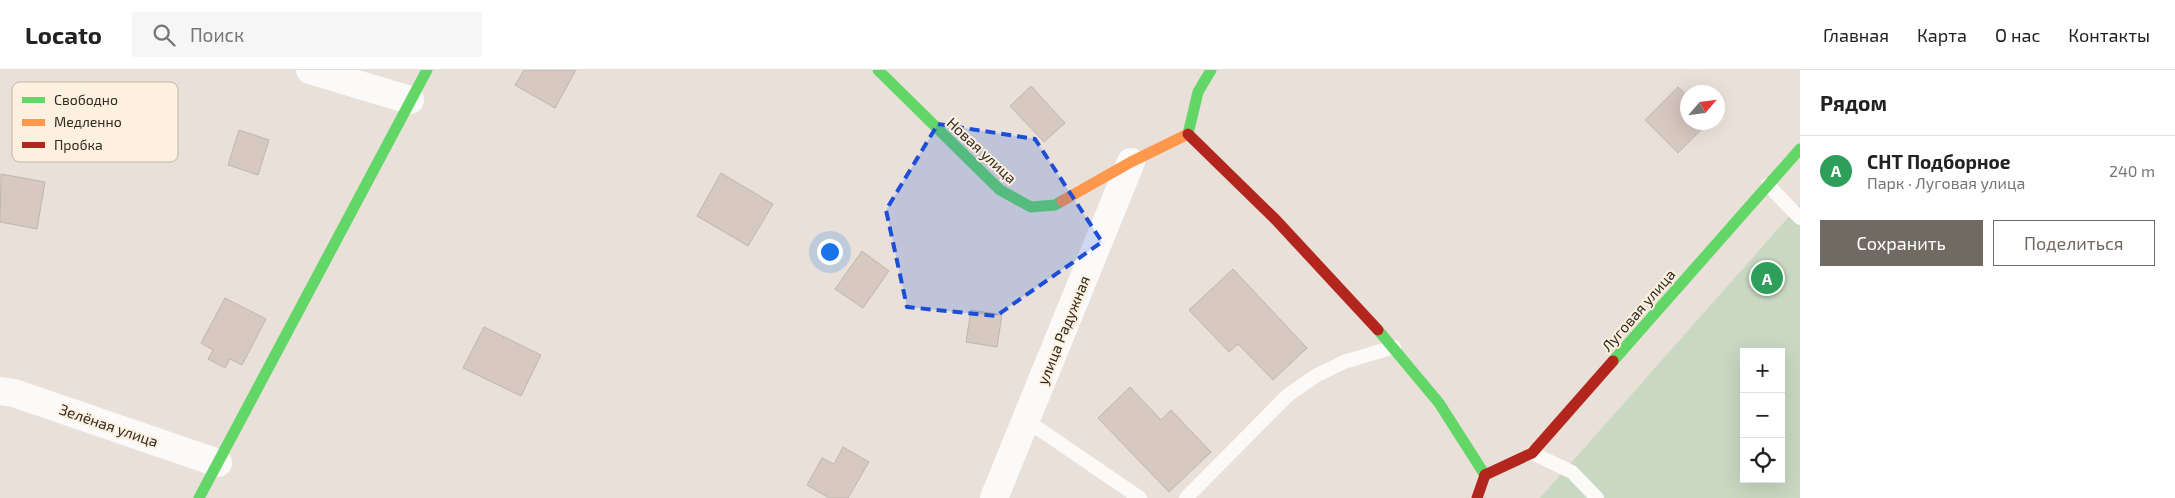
<!DOCTYPE html>
<html lang="ru">
<meta charset="utf-8">
<style>
body{margin:0;font-family:"Exo 2",sans-serif;background:#f6f6f6;color:#222}
.controls{position:absolute;right:15px;bottom:15px;display:grid;overflow:hidden;border-radius:0px;box-shadow:0 5px 20px #0002}
.controls button{width:45px;height:45px;display:grid;place-items:center;padding:0;border:0;border-bottom:1px solid #e0e0e0;background:#fff;color:#222;font:25px sans-serif}
.compass{position:absolute;left:1680px;top:15px;width:45px;height:45px;border-radius:50%;background:#fff;box-shadow:0 5px 20px #0002;rotate:62deg}
.you{position:absolute;left:829px;top:181px;width:18px;height:18px;margin:-12px;border:4px solid #fff;border-radius:50%;background:#1a73e8;box-shadow:0 0 0 8px #1a73e833}
.badge{display:grid;place-items:center;width:32px;height:32px;border-radius:50%;background:#706a63;color:#fff;font-size:16px;font-weight:700}
.pin{position:absolute;translate:-50% -50%;border:2px solid #fff;box-shadow:0 1px 5px #0006}
.list{margin:0;padding:0;list-style:none}
h2{display:flex;justify-content:space-between;align-items:center;height:65px;margin:0;padding:0 20px;font-size:21px}
h2 small{font-size:16px;font-weight:400;color:#767676}
.list li{display:grid;grid-template-columns:32px 1fr auto;gap:15px;align-items:center;box-sizing:border-box;height:70px;padding:0 20px;border-top:1px solid #e0e0e0}
.list b{display:block;font-size:19px;white-space:nowrap}
.list p{margin:0;font-size:16px;white-space:nowrap;color:#767676}
.list em{font-size:16px;font-style:normal;color:#767676}
.actions{display:flex;gap:10px;padding:15px 20px}
.actions a{flex:1;padding:11px 0;border:1px solid #706a63;border-radius:0px;text-align:center;font-size:18px;color:#706a63}
.actions .main{background:#706a63;color:#fff}
.icon{flex:none;width:28px;height:28px;fill:none;stroke:currentColor;stroke-width:2;stroke-linecap:round;stroke-linejoin:round}
.map{position:relative;flex:none;width:1800px;height:428px;overflow:hidden}
header{display:flex;align-items:center;gap:30px;box-sizing:border-box;height:70px;padding:0 25px;background:#fff;border-bottom:1px solid #e0e0e0}
header strong{font-size:24px}
nav{display:flex;gap:28px;margin-inline-start:auto;font-size:18px}
.search{width:350px;height:45px;background:#f6f6f6;display:flex;align-items:center;gap:12px;box-sizing:border-box;padding:0 18px;border-radius:0px;color:#767676;font-size:19px}
main{display:flex}
aside{flex:1;background:#fff}
.map>svg:first-child{display:block}
.green{fill:#c8d8c2;fill-rule:evenodd}
.building{fill:#d7c8c0;stroke:#beb6b1}
.lines{fill:none;stroke-linecap:round;stroke-linejoin:round}
.lane{stroke:#fcfaf9;stroke-width:14}
.street{stroke:#fcfaf9;stroke-width:28}
.fast{stroke:#63d668;stroke-width:11}
.slow{stroke:#ff974d;stroke-width:11}
.jam{stroke:#b3261e;stroke-width:11}
.marked{fill:#1d4ed8;fill-opacity:0.2;stroke:#1d4ed8;stroke-width:4;stroke-dasharray:10 6;stroke-linejoin:round}
.labels{text-anchor:middle;dominant-baseline:central;stroke-width:4;stroke-linejoin:round;paint-order:stroke}
.street-label{font-size:15px;fill:#2f2a23;stroke:#fef0df}
.key{fill:#fef0df;stroke:#c0b5a7;stroke-width:1}
.key-label{font-size:14px;fill:#2f2a23}
</style>
<header>
<strong>Locato</strong>
<div class="search"><svg class="icon" aria-label="search" viewBox="0 0 24 24"><circle cx="10" cy="10" r="6"/><path d="M15 15l6 6"/></svg>Поиск</div>
<nav><a>Главная</a><a>Карта</a><a>О нас</a><a>Контакты</a></nav>
</header>
<main>
<div class="map">
<svg width="1800" height="428" viewBox="0 0 1800 428">
<rect width="100%" height="100%" fill="#e9e1d9"/>
<path class="green" d="M1800,134v294h-260zM1744,282h37v127h-37z"/>
<g class="building">
<polygon points="524,0 576,0 555,38 515,15"/>
<polygon points="1031,16 1065,53 1044,72 1010,36"/>
<polygon points="1678,17 1688,26 1688,52 1709,52 1678,83 1645,50"/>
<polygon points="239,60 269,70 258,105 228,95"/>
<polygon points="721,103 773,134 748,176 697,146"/>
<polygon points="1,104 45,112 37,159 0,152"/>
<polygon points="862,181 889,201 863,238 835,219"/>
<polygon points="1233,199 1307,278 1273,310 1238,274 1229,282 1189,240"/>
<polygon points="225,228 266,249 242,295 230,289 225,298 208,289 213,280 201,273"/>
<polygon points="971,240 1002,245 997,277 966,272"/>
<polygon points="484,257 541,285 521,326 463,298"/>
<polygon points="1130,317 1161,350 1171,340 1211,382 1169,422 1098,348"/>
<polygon points="843,377 869,392 848,428 829,428 807,415 822,388 834,394"/>
</g>
<g class="lines">
<g class="lane">
<polyline points="1768,115 1800,148"/>
<polyline points="1039,359 1140,428"/>
<polyline points="1532,383 1572,402 1597,428"/>
<polyline points="1186,428 1288,325 1317,305 1344,292 1394,277"/>
</g>
<g class="street">
<polyline points="310,0 410,30"/>
<polyline points="0,321 14,323 218,393"/>
<polyline points="994,428 1131,92"/>
</g>
<g class="fast">
<polyline points="878,0 1000,120 1031,137 1055,135 1062,131"/>
<polyline points="1188,64 1198,22 1211,0"/>
<polyline points="1378,260 1439,333 1485,405"/>
<polyline points="1613,291 1800,79"/>
<polyline points="199,428 427,0"/>
</g>
<polyline class="slow" points="1062,131 1131,92 1188,64"/>
<g class="jam">
<polyline points="1188,64 1276,150 1378,260"/>
<polyline points="1485,405 1532,383 1613,291"/>
<polyline points="1477,428 1485,405"/>
</g>
</g>
<path class="marked" d="M938,54l97,15 67,103 -106,74 -89,-9 -21,-97z"/>
<g class="labels">
<g class="street-label">
<text transform="translate(982 80) rotate(43)">Новая улица</text>
<text transform="translate(1638 240) rotate(-49)">Луговая улица</text>
<text transform="translate(1063 260) rotate(-68)">улица Радужная</text>
<text transform="translate(109 355) rotate(19)">Зелёная улица</text>
</g>
</g>
<rect x="12" y="12" width="166" height="80" rx="8" class="key"/>
<rect x="22" y="27" width="23" height="6" fill="#63d668"/>
<rect x="22" y="49" width="23" height="7" fill="#ff974d"/>
<rect x="22" y="72" width="23" height="6" fill="#b3261e"/>
<g class="key-label">
<text x="54" y="35">Свободно</text>
<text x="54" y="57">Медленно</text>
<text x="54" y="80">Пробка</text>
</g>
</svg>
<div class="controls">
<button>+</button>
<button>−</button>
<button><svg class="icon" aria-label="locate" viewBox="0 0 24 24"><circle cx="12" cy="12" r="6"/><path d="M12 2v4M12 18v4M2 12h4M18 12h4"/></svg></button>
</div>
<svg class="compass" viewBox="-18 -18 36 36"><path d="M0-13l5 13h-10z" fill="#e53935"/><path d="M0 13l5-13h-10z" fill="#767676"/></svg>
<div class="you"></div>
<div class="pin badge" style="left:1767px;top:208px;background:#2e9e5b">A</div>
</div>
<aside>
<h2>Рядом<small></small></h2>
<ul class="list">
<li><span class="badge" style="background:#2e9e5b">A</span><div><b>СНТ Подборное</b><p>Парк · Луговая улица</p></div><em>240 m</em></li>
</ul>
<div class="actions"><a class="main">Сохранить</a><a>Поделиться</a></div>
</aside>
</main>
